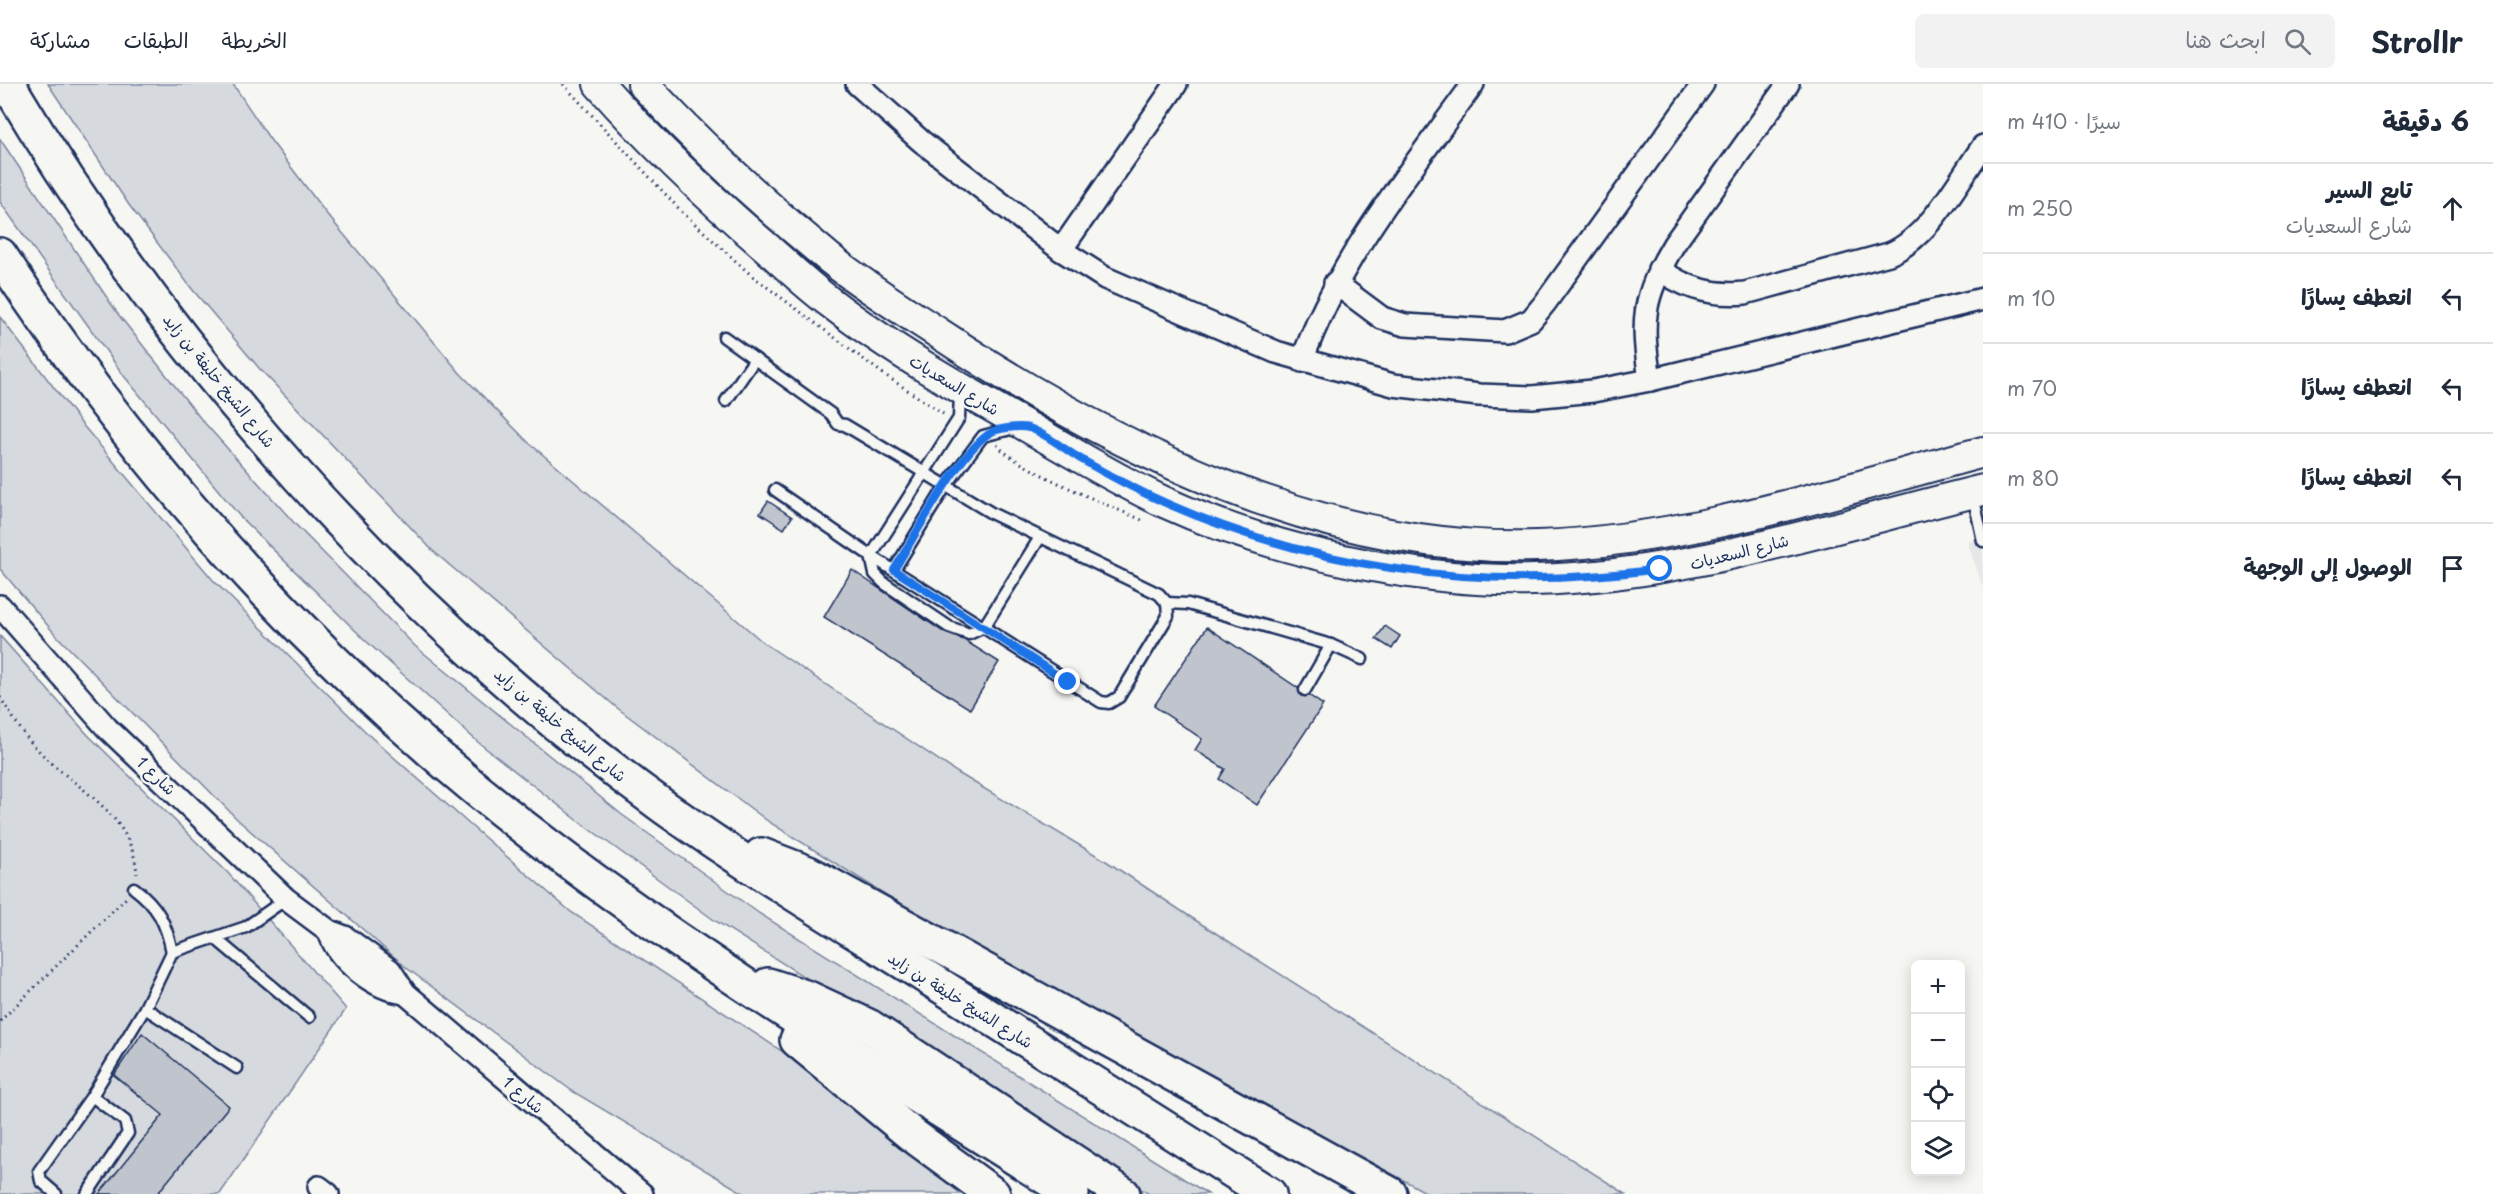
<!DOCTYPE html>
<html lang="ar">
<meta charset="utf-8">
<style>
body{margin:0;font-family:"Playpen Sans","Playpen Sans Arabic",sans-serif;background:#f2f2f3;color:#1f2937;direction:rtl}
.controls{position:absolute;right:18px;bottom:18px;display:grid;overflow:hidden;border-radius:9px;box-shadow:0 3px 15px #0003}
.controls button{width:54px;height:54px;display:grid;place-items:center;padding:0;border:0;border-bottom:2px solid #e0e1e3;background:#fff;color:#1f2937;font:30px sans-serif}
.stop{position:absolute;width:18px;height:18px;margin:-14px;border:4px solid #1a73e8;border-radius:50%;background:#fff}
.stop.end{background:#1a73e8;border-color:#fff;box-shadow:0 2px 6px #0008}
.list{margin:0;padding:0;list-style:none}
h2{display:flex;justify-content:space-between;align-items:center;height:78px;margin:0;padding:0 24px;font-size:26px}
h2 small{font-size:20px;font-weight:400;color:#747a83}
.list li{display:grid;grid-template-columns:39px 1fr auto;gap:18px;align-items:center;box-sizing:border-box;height:90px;padding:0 24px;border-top:2px solid #e0e1e3}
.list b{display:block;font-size:22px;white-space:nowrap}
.list p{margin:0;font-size:20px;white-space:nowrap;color:#747a83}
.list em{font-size:20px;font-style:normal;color:#747a83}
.icon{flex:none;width:33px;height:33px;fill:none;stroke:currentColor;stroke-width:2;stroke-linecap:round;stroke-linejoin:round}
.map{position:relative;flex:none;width:1983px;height:1110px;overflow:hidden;direction:ltr}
header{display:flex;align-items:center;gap:36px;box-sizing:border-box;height:84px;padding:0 30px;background:#fff;border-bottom:2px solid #e0e1e3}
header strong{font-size:28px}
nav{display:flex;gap:33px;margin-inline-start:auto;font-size:21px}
.search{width:420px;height:54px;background:#f2f2f3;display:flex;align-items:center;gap:15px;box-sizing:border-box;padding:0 21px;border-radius:9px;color:#747a83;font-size:22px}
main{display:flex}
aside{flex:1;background:#fff}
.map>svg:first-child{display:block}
.built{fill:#e6e7e7}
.green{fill:#d6d9dd;stroke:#78849e;stroke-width:1.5}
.building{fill:#c0c4cd;stroke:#1b2f5e;stroke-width:1.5}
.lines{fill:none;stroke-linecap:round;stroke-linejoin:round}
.lane-casing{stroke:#1b2f5e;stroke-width:15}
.street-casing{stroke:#1b2f5e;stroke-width:26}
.secondary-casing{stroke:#1b2f5e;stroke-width:34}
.highway-casing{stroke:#1b2f5e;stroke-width:38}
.path{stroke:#1b2f5e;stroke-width:3;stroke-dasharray:1.5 4.5;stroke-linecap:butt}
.lane{stroke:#f6f6f2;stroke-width:10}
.street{stroke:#f6f6f2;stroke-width:21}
.secondary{stroke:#f6f6f2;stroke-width:30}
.highway{stroke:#f6f6f2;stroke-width:33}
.route{stroke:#1a73e8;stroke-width:8}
.labels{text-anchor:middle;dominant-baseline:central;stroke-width:4.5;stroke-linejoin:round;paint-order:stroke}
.street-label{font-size:16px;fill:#1b2f5e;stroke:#f6f6f2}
</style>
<header>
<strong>Strollr</strong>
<div class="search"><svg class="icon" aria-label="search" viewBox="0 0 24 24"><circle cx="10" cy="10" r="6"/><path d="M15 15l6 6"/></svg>ابحث هنا</div>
<nav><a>الخريطة</a><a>الطبقات</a><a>مشاركة</a></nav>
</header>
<main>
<aside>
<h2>6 دقيقة<small>سيرًا · 410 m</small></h2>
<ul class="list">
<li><svg class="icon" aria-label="ahead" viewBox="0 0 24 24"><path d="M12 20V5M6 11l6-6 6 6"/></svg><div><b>تابع السير</b><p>شارع السعديات</p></div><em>250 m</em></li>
<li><svg class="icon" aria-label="left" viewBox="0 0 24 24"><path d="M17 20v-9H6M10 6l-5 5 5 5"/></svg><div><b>انعطف يسارًا</b></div><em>10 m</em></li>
<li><svg class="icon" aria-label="left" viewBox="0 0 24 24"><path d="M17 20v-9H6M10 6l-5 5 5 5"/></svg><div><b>انعطف يسارًا</b></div><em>70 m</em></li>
<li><svg class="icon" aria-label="left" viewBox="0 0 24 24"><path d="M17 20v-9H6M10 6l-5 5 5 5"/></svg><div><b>انعطف يسارًا</b></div><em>80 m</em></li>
<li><svg class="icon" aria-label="arrive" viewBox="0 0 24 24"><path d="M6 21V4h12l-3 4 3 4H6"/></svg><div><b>الوصول إلى الوجهة</b></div></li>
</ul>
</aside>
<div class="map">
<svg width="1983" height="1110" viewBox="0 0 1983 1110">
<rect width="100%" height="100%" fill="#f6f6f2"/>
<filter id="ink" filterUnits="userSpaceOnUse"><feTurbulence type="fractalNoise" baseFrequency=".0167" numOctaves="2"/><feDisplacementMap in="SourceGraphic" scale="12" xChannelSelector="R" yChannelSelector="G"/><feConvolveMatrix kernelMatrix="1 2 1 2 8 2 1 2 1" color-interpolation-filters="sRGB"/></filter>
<g filter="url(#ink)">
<polygon class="built" points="1983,453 1983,504 1967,457"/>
<g class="green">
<polygon points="48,0 233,0 269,54 325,128 460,289 528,358 764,559 958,689 1106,777 1192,834 1626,1110 1429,1110 1043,900 888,812 769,738 616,623 433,467 259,284 192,205 129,121"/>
<polygon points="0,55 118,230 201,335 297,442 415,562 621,730 760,830 1208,1110 1149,1110 714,836 576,735 479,659 367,558 242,435 124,292 0,118"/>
<polygon points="0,233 81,339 213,496 372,654 469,740 571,828 809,985 980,1110 745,1110 572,1007 408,885 238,736 55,550 0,485"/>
<polygon points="0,552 88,651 228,789 346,925 220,1110 0,1110"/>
</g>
<g class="building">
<polygon points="768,417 792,433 784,445 760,429"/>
<polygon points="852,486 945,549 964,556 999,578 970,625 824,533"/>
<polygon points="1385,542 1400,552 1392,565 1376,555"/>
<polygon points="1207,543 1298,604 1301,612 1310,612 1323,621 1257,721 1219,695 1225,685 1195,666 1202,655 1154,622"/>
<polygon points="142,949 229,1022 157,1110 99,1110 163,1031 114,991"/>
</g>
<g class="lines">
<defs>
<g id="lane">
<polyline points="724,253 831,330 838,340 845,341 993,430 1159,510 1167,519 1168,532 1119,613 1109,619 1101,618 871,472 775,406"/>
<polyline points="960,310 959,334 871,472 875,490 884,499 949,543 969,550 984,543 1039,455"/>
<polyline points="726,317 755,275"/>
<polyline points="1973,411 1983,457"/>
<polyline points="894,486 945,403 983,352 1015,344"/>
<polyline points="1167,519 1188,520 1331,561 1362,575"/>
<polyline points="1305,606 1331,561"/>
<path d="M134,804c24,18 32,35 38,64"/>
<polyline points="216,855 309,933"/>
<polyline points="145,924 237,984"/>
<polyline points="56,1110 41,1097 39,1087 92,1012 145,924 172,868 246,843 286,815"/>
<polyline points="87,1110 128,1049 125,1037 92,1012"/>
</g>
<g id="street">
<polyline points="857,0 921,57 1061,166 1105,194 1276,268 1393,301 1479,311 1532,313 1593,307 1650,296 1983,215"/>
<polyline points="1061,166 1176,0"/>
<path d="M1659,185c27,20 54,27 86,24l144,-39c40,-16 69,-73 94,-108"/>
<polyline points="1335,199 1382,234 1405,241 1505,247 1531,236 1545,219 1703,0"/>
<path d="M1302,277c37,-104 107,-188 171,-277"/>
<path d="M1650,296c-9,-61 -8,-82 24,-136l114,-160"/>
<polyline points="0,522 107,644 286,815 329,847 345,853 390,886 405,909 642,1110"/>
<path d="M329,847c8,30 46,58 76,62"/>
<polyline points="319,1103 328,1110"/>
</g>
<g id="secondary">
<path d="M599,0c52,59 108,112 167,163 21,19 42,39 65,56 61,47 130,86 197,124 45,26 89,53 136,75 107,49 253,81 370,78 154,-4 301,-54 449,-90"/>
<path d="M643,0c58,62 120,120 186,174 35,28 74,52 111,76 173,114 384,219 597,212 152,-5 300,-55 446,-94"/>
</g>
<g id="highway">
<path d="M8,0c161,272 399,538 656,723 79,56 162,107 244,158 120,76 241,153 361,229"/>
<path d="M0,171c147,224 334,429 548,591 167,127 348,235 524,348"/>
<polyline points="761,771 808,789 1390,1110"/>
<polyline points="768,901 808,914 870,943 1123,1110"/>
<polyline points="797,956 911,1050 993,1110"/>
</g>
</defs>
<use href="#lane" class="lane-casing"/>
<use href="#street" class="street-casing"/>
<use href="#secondary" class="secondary-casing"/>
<use href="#highway" class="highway-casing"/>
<g class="path">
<polyline points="563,0 682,128 751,191 882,289 946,332"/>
<path d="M997,361c21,24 113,61 145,75"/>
<path d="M0,613c12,19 23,38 38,53 38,40 94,62 99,124"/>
<polyline points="0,937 126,814"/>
</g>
<use href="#lane" class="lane"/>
<use href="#street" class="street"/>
<use href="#secondary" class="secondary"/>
<use href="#highway" class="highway"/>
</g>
</g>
<g class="lines" filter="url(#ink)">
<path class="route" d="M1068,598l-174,-112c19,-30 72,-132 103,-140 9,-2 23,-4 32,-2 14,4 37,22 50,30 29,17 59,33 89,46 159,69 322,88 492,65"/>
</g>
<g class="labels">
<g class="street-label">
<text transform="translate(220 296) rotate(51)">شارع الشيخ خليفة بن زايد</text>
<text transform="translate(955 300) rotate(31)">شارع السعديات</text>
<text transform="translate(1739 467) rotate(-14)">شارع السعديات</text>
<text transform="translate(561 640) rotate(40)">شارع الشيخ خليفة بن زايد</text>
<text transform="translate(157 691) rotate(44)">شارع 1</text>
<text transform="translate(961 915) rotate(32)">شارع الشيخ خليفة بن زايد</text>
<text transform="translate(524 1010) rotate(40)">شارع 1</text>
</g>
</g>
</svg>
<div class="controls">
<button>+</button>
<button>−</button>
<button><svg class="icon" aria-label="locate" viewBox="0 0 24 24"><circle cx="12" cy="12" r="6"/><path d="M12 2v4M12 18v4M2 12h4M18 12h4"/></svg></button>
<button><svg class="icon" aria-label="layers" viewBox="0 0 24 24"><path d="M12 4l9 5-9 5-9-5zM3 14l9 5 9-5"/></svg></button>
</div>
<div class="stop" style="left:1660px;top:485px"></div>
<div class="stop end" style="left:1068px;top:598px"></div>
</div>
</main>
